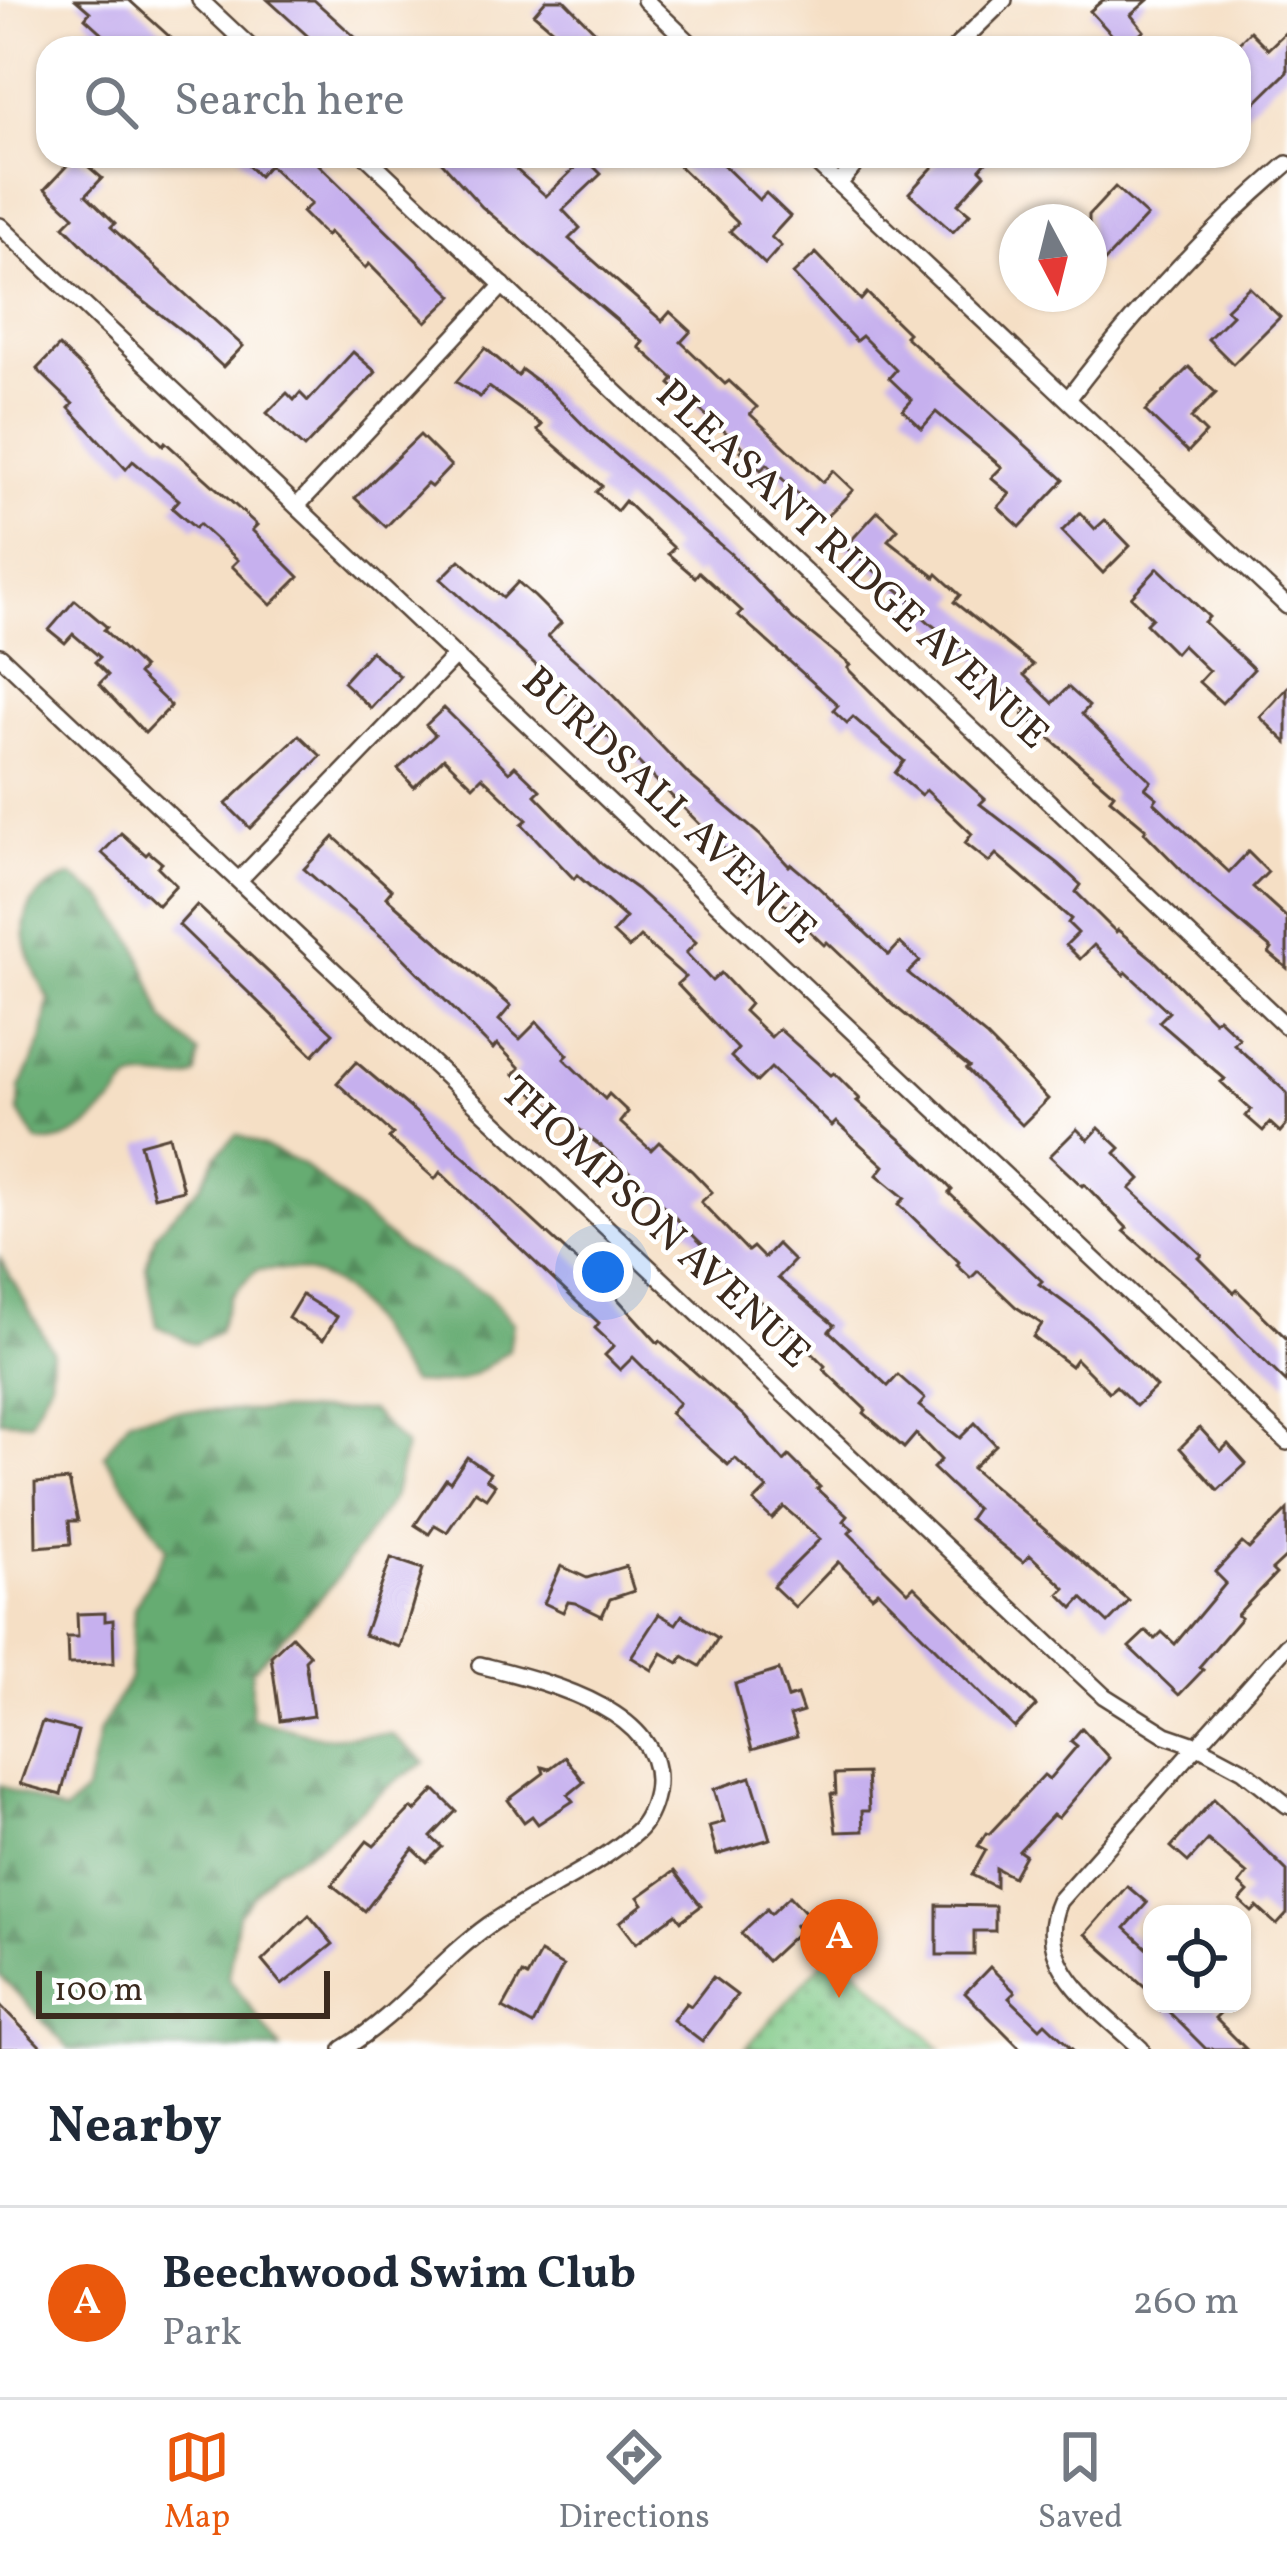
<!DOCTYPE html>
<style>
body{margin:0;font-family:Vollkorn,serif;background:#f2f2f3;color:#1f2937}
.controls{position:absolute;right:36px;bottom:36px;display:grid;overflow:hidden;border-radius:24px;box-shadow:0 3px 9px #0004}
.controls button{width:108px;height:108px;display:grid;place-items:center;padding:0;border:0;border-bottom:3px solid #e0e1e3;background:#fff;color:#1f2937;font:60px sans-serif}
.compass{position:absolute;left:999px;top:204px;width:108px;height:108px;border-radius:50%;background:#fff;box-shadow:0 3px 9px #0004;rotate:173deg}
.scale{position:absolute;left:36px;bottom:30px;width:294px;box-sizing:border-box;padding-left:12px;border:6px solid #3b2a1e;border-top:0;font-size:33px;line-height:42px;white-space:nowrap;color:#3b2a1e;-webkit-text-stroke:9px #fff;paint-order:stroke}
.you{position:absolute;left:603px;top:1272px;width:42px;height:42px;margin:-30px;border:9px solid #fff;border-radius:50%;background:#1a73e8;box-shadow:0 0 0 18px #1a73e833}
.badge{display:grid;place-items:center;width:78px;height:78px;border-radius:50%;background:#ea580c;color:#fff;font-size:39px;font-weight:700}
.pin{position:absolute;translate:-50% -99px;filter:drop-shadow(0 3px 6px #0008)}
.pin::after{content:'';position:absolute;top:63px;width:42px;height:36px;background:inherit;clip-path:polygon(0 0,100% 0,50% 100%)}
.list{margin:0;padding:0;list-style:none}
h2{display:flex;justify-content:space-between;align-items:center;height:156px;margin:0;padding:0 48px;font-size:51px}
h2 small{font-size:39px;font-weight:400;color:#747a83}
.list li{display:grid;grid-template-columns:78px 1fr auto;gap:36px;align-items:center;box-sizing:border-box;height:192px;padding:0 48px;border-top:3px solid #e0e1e3}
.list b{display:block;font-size:45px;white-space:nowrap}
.list p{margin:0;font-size:39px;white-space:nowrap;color:#747a83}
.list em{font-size:39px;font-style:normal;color:#747a83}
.icon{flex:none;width:66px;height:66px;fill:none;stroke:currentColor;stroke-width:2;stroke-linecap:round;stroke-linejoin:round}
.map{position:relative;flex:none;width:1287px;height:2049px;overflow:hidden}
.search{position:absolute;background:#fff;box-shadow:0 3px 9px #0004;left:36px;right:36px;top:36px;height:132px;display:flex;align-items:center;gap:30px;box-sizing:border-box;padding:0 42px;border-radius:36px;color:#747a83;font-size:45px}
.sheet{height:348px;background:#fff}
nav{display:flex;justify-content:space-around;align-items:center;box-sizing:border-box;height:168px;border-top:3px solid #e0e1e3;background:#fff;font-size:33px;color:#747a83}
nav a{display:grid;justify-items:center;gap:6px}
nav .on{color:#ea580c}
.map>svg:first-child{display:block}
.forest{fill:url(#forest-firs);stroke:#506b48;stroke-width:3}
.park{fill:url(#park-dots);stroke:#5c7851;stroke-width:3}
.building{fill:#c6b0ee}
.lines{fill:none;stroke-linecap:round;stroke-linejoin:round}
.minor-casing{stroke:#574537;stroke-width:20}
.minor{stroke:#fff;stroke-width:15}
.labels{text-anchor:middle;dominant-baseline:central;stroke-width:9;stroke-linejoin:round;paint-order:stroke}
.street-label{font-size:42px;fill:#3b2a1e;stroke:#fff}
</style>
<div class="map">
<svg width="1287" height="2049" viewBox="0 0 1287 2049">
<defs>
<pattern id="forest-firs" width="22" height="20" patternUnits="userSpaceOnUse" patternTransform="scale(3)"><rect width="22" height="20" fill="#66ac72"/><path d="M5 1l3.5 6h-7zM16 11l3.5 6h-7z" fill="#558c5d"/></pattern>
<pattern id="park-dots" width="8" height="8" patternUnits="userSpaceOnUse" patternTransform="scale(3)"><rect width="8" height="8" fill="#7dc784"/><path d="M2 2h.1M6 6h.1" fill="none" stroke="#68a26b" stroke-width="1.8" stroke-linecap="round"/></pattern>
</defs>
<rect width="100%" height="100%" fill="#fff"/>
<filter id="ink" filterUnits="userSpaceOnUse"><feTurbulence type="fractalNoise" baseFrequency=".00833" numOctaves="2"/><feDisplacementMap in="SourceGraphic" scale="24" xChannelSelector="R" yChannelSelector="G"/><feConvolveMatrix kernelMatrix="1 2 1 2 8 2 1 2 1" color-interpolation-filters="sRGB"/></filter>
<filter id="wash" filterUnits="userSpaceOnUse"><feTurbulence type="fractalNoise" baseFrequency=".004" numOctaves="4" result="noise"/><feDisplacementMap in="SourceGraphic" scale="48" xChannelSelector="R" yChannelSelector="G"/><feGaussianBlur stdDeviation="2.7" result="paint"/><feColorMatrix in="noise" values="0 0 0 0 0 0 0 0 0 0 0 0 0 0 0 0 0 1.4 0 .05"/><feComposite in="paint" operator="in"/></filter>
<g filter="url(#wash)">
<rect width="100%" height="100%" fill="#f5dfc5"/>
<g class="forest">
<path d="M72,876l33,24 31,44 28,76 35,34 -3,21c-23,12 -46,-4 -66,7 -5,3 -8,10 -12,15 -23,24 -46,49 -81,45l-18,-30 1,-24 22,-47 7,-42c-28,-49 -45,-100 23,-123z"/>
<path d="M237,1134l65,30 99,84 86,46 26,29 -4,27c-37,28 -50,37 -98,33 -53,-64 -53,-122 -154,-113l-27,27 -12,35 -24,12 -37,-18 -11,-59 10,-34 45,-48 16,-30z"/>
<polygon points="0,1258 52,1350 50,1382 30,1422 0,1420"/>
<polygon points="179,1411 371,1411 405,1446 393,1498 332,1585 252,1670 251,1718 322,1737 391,1734 425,1762 386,1788 319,1845 275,1869 238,1914 228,1977 281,2049 69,2049 0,1975 0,1785 64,1813 86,1791 99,1731 130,1678 134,1608 167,1548 104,1455 130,1418"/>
</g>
<polygon class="park" points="835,1948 941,2049 745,2049"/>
<g id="blocks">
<g class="building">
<polygon points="76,0 129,0 182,48 118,48 85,18 90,12"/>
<polygon points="268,0 314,0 367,48 321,48"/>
<polygon points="546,0 564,0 611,48 574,48 534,14"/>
<polygon points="1103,0 1148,0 1131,15 1144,31 1124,48 1090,11"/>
<polygon points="1250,31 1268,49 1287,31 1287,72 1239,119 1239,42"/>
<polygon points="76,156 102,178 86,195 115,223 111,227 243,346 223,367 194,340 120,283 64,226 74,216 45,189"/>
<polygon points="238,156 310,156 453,296 426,322 369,264 365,268 329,232 326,236 302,212 311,204 269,165 259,176"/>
<polygon points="436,156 501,156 546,196 585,158 601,174 563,210 580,228 569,239 662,321 670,312 691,331 681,342 725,384 729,381 757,407 750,414 823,482 833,471 853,490 824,519 767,464 761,470 741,451 744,448 670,384 674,379 639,347 643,342 482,207"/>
<polygon points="669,156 714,156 759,200 766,193 790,216 771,237 781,246 765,264 730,231 738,223"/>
<polygon points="943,156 991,156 980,169 985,174 958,204 970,214 953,232 909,193"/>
<polygon points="1115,187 1147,216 1102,264 1089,253 1089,215"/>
<polygon points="816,253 861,300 867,293 908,333 905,336 1064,480 1020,527 998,507 1010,494 991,478 1002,467 936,412 922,428 903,410 912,400 889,378 896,370 862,336 856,341 793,274"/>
<polygon points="1249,287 1280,317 1233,364 1208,339 1232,315 1226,309"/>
<polygon points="59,346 163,445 165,442 257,525 252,530 299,577 271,605 232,566 238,560 199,524 195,528 172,508 179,500 133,461 126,469 69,408 73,404 37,369"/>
<polygon points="485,348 518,376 522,370 549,390 592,434 731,554 793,619 850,665 847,668 912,733 985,799 980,804 1058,864 1081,885 1076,892 1116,932 1118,930 1153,959 1214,1021 1218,1018 1239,1038 1234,1044 1287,1093 1287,1124 1280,1132 1270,1123 1263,1131 1246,1116 1251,1110 1221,1082 1225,1079 1159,1022 1169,1012 1126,972 1124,975 1094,945 1080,959 1066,945 1078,933 1068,923 1071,919 996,854 989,862 965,843 972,834 926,790 921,795 895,773 904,761 853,717 847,723 833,710 838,705 738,615 742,611 699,572 695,577 668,554 674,548 625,501 617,511 596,492 602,486 537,430 542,425 489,387 480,397 456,382"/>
<polygon points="353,352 376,372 304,448 267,413 287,393 294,400 300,393 308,401"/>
<polygon points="1189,367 1216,393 1191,418 1206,433 1188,452 1145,411"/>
<polygon points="420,435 451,466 431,487 427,484 386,527 355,498"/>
<polygon points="878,511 898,529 888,540 935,577 937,574 960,595 954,602 1033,665 1024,675 1053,703 1068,687 1089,706 1082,714 1151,781 1145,788 1157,798 1154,802 1229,872 1248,852 1268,872 1253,887 1287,918 1287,968 1269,953 1272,949 1196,885 1144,832 1146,829 1110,799 1114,794 1023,715 1027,711 980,671 985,666 932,625 909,604 912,601 845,547"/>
<polygon points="1080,513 1095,529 1105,520 1130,546 1103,573 1062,531"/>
<polygon points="460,560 503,598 518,582 535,597 561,623 548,636 600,682 689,775 760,835 789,866 791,864 816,885 889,955 900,943 920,961 908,973 986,1036 1048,1099 1022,1125 966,1069 969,1067 892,1004 827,942 824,945 801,923 804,919 757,882 628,752 597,729 575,705 578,703 441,579"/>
<polygon points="1158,568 1209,617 1204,622 1254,669 1222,703 1199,682 1209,671 1182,645 1175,653 1146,624 1152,618 1131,597"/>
<polygon points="75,600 107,627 104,630 143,668 138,674 171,706 145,733 99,684 108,675 95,662 100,657 73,634 65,643 49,630"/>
<polygon points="371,651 400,676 371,708 343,682"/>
<polygon points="1287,688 1287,743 1260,717"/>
<polygon points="444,708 509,772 515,766 540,790 535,795 602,864 637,889 696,942 686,953 712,981 721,973 750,1004 744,1011 771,1037 779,1029 831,1075 834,1073 860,1099 857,1101 923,1159 952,1190 949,1193 1042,1281 1039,1284 1088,1320 1156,1387 1136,1406 1116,1386 1109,1392 1076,1359 1071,1366 1033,1337 1042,1324 1016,1307 978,1271 971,1278 957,1265 959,1262 899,1204 905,1198 877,1175 884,1166 836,1122 832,1126 771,1068 757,1082 731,1057 738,1049 677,984 685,977 640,937 629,948 613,933 626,918 577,875 574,879 522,824 527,820 482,777 473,786 444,758 414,787 398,769 435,735 426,725"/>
<polygon points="299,735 321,756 250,828 226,804"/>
<polygon points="121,833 146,855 149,852 162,863 158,867 176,885 158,905 102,853"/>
<polygon points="334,837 392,890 386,897 511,1006 499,1020 520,1039 537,1022 568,1055 564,1059 605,1099 609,1094 628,1112 620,1122 651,1150 659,1142 692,1171 712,1192 701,1202 748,1251 753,1247 764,1258 777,1244 794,1261 778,1278 834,1325 829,1331 888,1386 898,1375 925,1399 919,1406 960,1438 975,1423 996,1445 972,1468 1129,1601 1108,1623 1082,1598 1073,1608 1059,1594 1065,1588 1030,1555 1023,1562 969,1519 976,1509 933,1468 941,1460 916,1434 904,1448 864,1413 866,1410 823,1369 825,1366 611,1154 530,1091 514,1074 520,1068 497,1044 493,1049 389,943 304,869"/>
<polygon points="197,905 333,1033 313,1055 179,925"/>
<polygon points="356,1062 414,1111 616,1297 658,1343 660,1341 744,1416 784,1461 789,1456 820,1487 817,1489 847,1516 843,1521 853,1529 849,1533 908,1592 914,1586 1036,1706 1015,1728 878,1591 872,1596 838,1562 795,1607 773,1586 820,1539 784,1507 772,1519 754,1502 767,1489 735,1458 728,1465 670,1413 679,1403 633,1357 620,1370 605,1355 614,1346 595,1328 599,1323 440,1172 435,1179 389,1138 393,1134 337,1083"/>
<polygon points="1099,1128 1120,1148 1115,1153 1140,1179 1130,1189 1202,1255 1199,1258 1234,1293 1237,1290 1287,1339 1287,1383 1190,1288 1124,1231 1127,1228 1084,1184 1082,1186 1050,1156 1077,1129 1088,1140"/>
<polygon points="169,1136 183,1190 154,1197 140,1144"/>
<polygon points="302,1295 337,1317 323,1340 288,1318"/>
<polygon points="1200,1428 1221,1451 1228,1444 1246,1464 1218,1490 1180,1448"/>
<polygon points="467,1457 490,1473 486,1479 495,1485 486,1498 475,1491 447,1532 435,1525 429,1534 415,1525 446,1479 450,1482"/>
<polygon points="69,1480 78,1521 69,1521 71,1544 36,1547 35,1483"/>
<polygon points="1287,1510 1287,1556 1272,1570 1276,1574 1237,1615 1241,1618 1199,1667 1203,1670 1179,1695 1129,1647 1146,1631 1155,1639 1162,1632 1175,1644 1226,1583 1215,1572 1242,1543 1249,1549"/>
<polygon points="391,1558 423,1569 400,1647 364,1635"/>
<polygon points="561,1566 587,1578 626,1566 634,1591 610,1599 602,1616 575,1603 568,1602 563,1612 544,1603"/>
<polygon points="105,1613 105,1621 113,1620 114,1663 68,1664 67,1637 78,1637 77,1614"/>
<polygon points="659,1614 676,1624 682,1615 718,1638 700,1666 683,1656 679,1663 662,1653 652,1670 631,1657"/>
<polygon points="292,1636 310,1655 305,1660 313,1716 280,1721 271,1656"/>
<polygon points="779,1670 788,1698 797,1695 803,1712 790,1716 797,1737 752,1750 735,1684"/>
<polygon points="42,1722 78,1731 61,1795 20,1784"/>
<polygon points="1082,1728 1109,1758 1058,1818 1053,1815 1019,1851 1025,1855 1013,1877 996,1868 996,1887 972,1875 986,1850 978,1846 986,1833 989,1834 1044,1775 1049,1779 1077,1746 1071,1741"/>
<polygon points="565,1757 584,1782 568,1795 573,1801 538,1824 532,1816 524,1822 508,1800 544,1773 542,1767 549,1769"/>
<polygon points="867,1773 869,1811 862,1811 863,1831 836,1832 831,1794 836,1794 835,1774"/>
<polygon points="751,1777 770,1839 717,1855 709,1826 724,1822 714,1789"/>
<polygon points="435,1790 456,1811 431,1837 442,1847 427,1862 413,1849 365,1911 332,1885 367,1841 374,1846 411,1808 415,1811"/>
<polygon points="1214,1799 1287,1871 1287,1914 1277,1925 1257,1907 1252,1912 1240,1901 1248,1892 1239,1884 1247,1874 1208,1840 1188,1862 1171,1847"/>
<polygon points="674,1871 701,1906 681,1921 676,1914 636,1943 620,1922 643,1904 638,1897"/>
<polygon points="1127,1886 1147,1903 1125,1928 1152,1953 1152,1993 1085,1934"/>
<polygon points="790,1896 808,1915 795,1926 799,1931 767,1961 741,1933 767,1909 771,1914"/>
<polygon points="937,1905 995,1906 995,1931 974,1931 974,1955 937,1955"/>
<polygon points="309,1915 333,1944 282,1985 262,1961"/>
<polygon points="540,1953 563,1966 533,2025 503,2008 522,1974 527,1977"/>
<polygon points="990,1967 1015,1992 1009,1998 1040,2028 1045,2023 1072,2049 1021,2049 965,1993"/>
<polygon points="713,1977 737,1995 702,2042 673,2020 686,2003 691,2006"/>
<polygon points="1161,2004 1213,2004 1221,2012 1215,2018 1246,2049 1206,2049"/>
<polygon points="0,2005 43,2049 0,2049"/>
</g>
</g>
</g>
<g filter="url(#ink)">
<use href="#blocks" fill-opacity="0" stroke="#574537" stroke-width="3"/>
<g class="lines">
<defs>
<g id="minor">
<polyline points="200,0 251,48"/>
<polyline points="645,0 695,48"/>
<polyline points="955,48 1004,0"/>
<polyline points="366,156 1287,1027"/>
<polyline points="809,156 1287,606"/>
<polyline points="839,184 862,156"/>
<polyline points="0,226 1287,1442"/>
<path d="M1068,399c65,-86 137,-165 219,-235"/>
<polyline points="297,506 503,285"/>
<polyline points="0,656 1104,1696 1166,1735 1198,1746 1243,1770 1287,1805"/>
<polyline points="239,880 453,658"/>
<path d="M343,2049c58,-35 93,-86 146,-124 47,-33 105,-55 147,-93 12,-11 17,-25 20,-40 14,-83 -118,-112 -176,-127"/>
<path d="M1141,2049c-41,-39 -111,-83 -82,-148l228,-256"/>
</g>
</defs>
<use href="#minor" class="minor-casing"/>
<use href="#minor" class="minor"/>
</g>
</g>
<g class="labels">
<g class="street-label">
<text transform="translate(851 566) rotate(43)">PLEASANT RIDGE AVENUE</text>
<text transform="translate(668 807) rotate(43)">BURDSALL AVENUE</text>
<text transform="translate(654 1224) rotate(43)">THOMPSON AVENUE</text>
</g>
</g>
</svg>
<div class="controls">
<button><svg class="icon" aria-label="locate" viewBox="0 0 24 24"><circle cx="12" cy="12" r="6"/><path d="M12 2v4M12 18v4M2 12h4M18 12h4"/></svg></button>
</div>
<svg class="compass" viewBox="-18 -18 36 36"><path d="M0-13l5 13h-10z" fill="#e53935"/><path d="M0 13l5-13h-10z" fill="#747a83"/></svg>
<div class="scale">100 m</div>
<div class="you"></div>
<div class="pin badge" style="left:839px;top:1998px">A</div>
<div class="search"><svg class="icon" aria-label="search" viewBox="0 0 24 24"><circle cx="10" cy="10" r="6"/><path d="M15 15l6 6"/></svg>Search here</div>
</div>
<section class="sheet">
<h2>Nearby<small></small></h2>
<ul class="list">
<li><span class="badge">A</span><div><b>Beechwood Swim Club</b><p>Park</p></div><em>260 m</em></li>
</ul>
</section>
<nav>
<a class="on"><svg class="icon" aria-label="map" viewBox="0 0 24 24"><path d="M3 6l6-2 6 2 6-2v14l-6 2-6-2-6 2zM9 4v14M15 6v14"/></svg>Map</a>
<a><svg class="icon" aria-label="directions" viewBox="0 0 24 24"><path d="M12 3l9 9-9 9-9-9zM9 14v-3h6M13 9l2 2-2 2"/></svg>Directions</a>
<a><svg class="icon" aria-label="saved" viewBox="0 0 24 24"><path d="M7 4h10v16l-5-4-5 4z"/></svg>Saved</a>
</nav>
